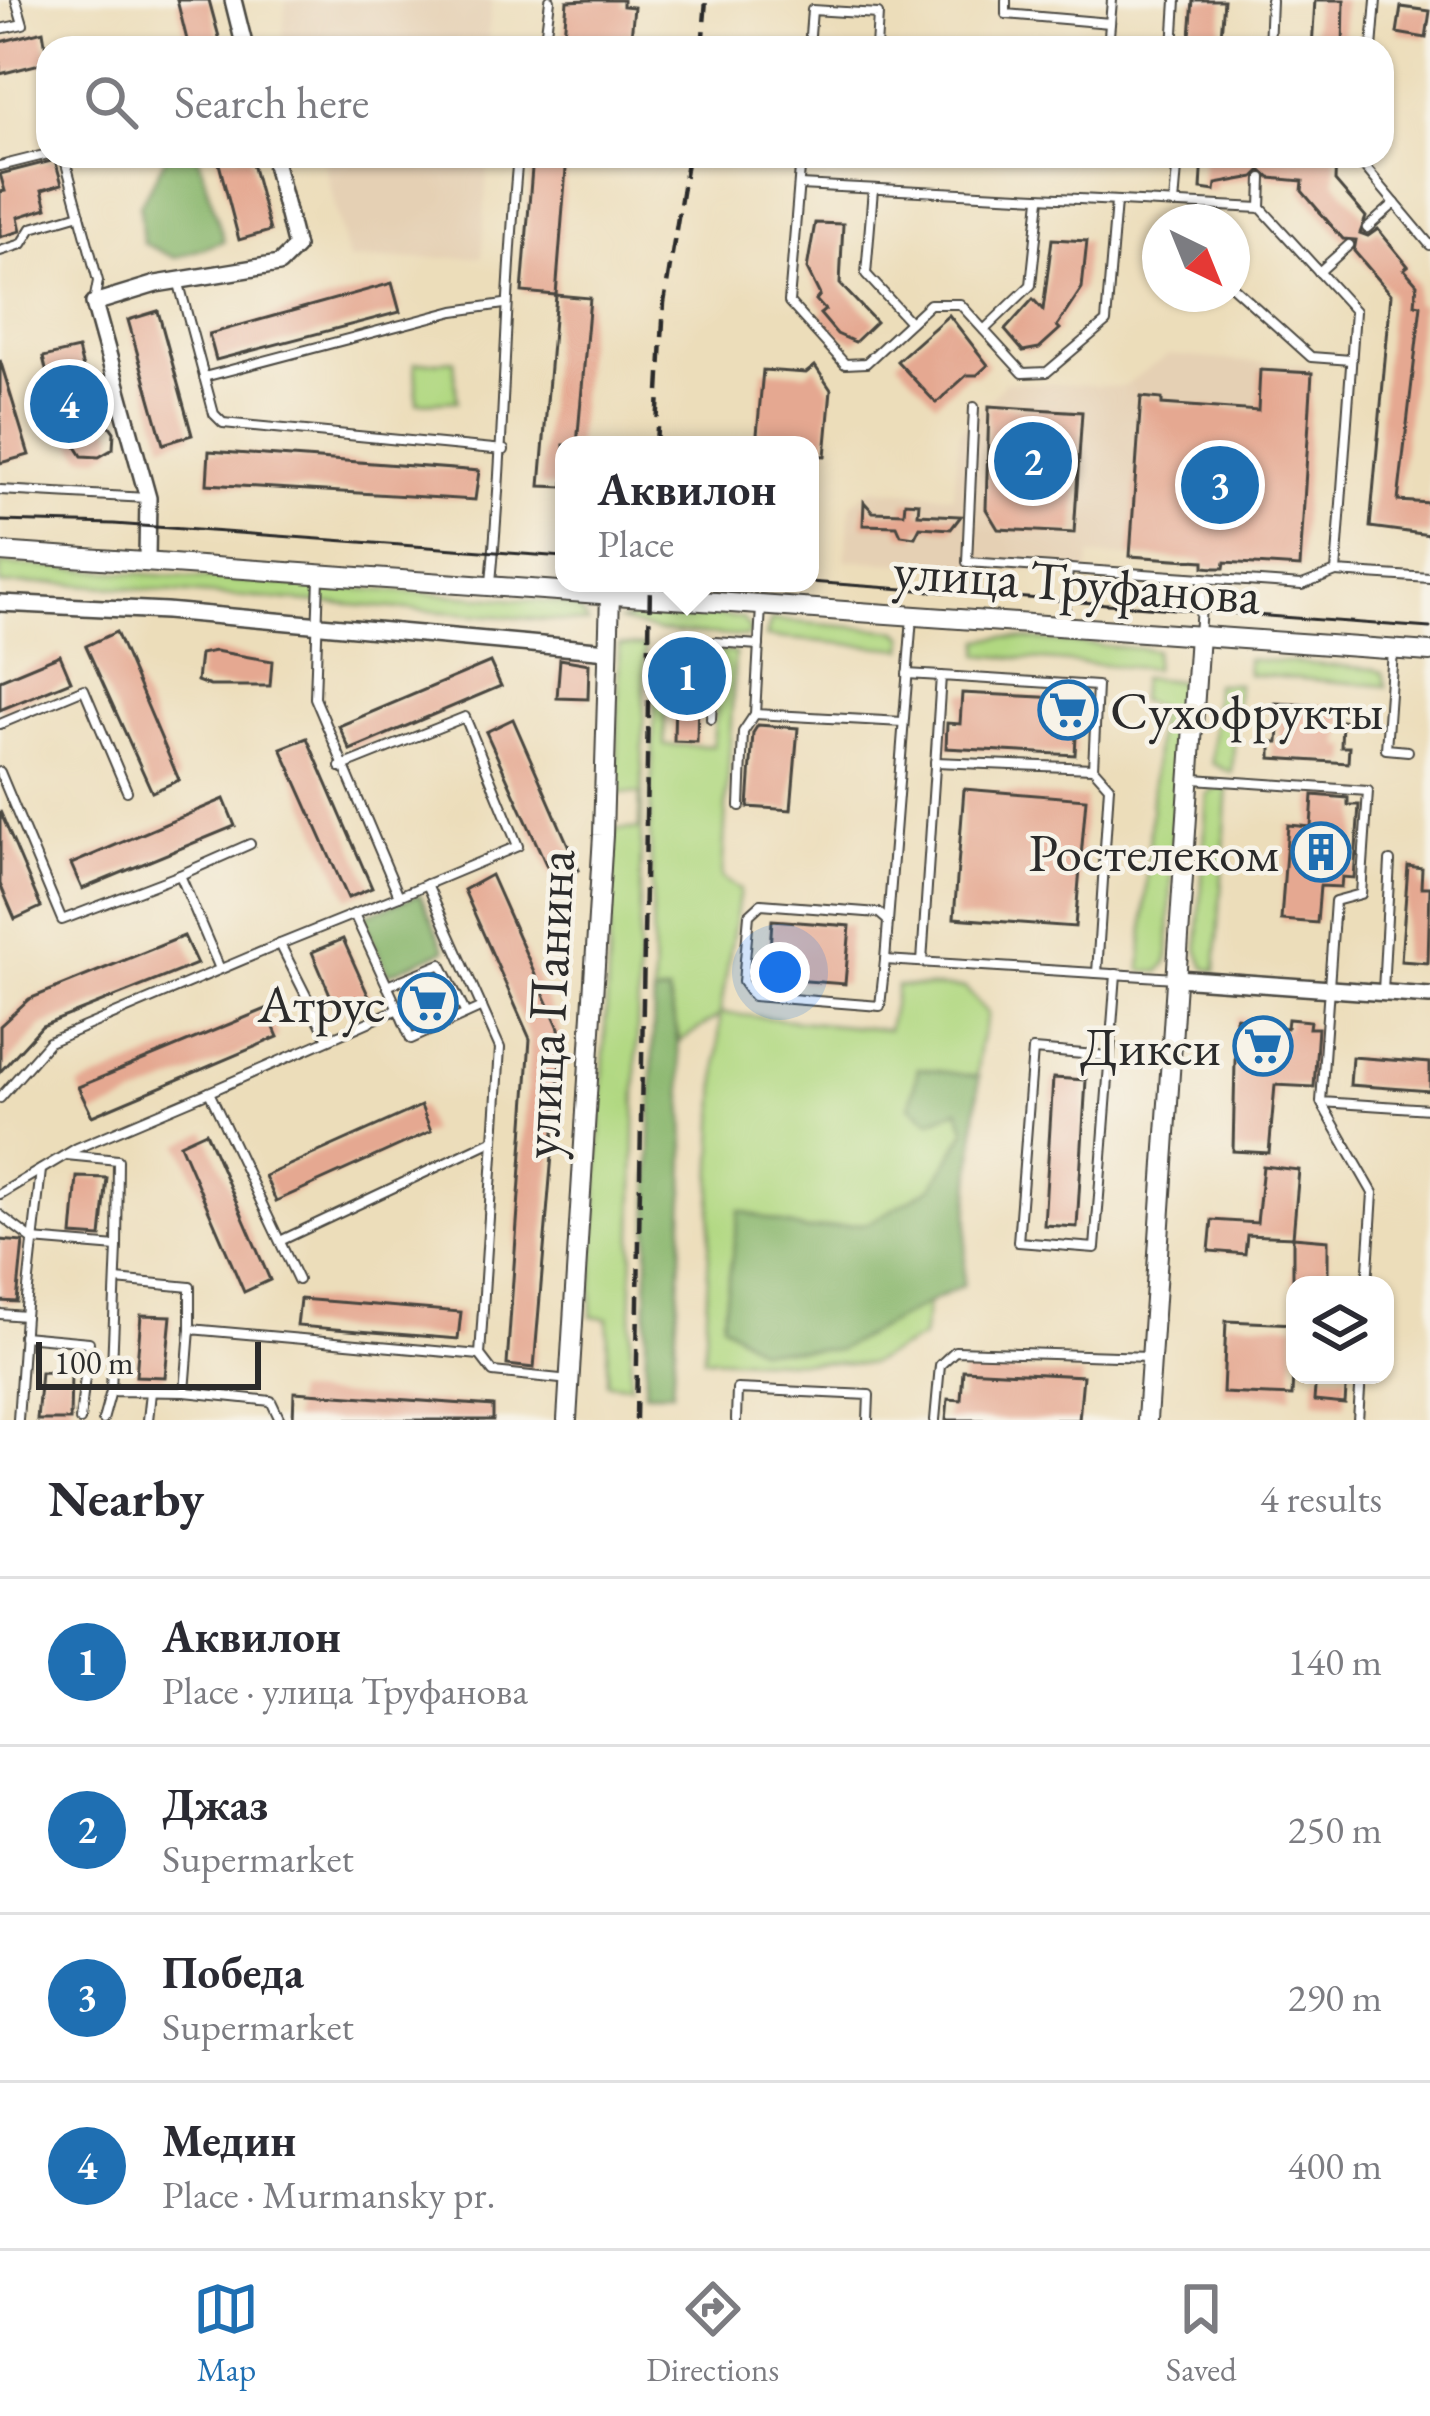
<!DOCTYPE html>
<meta charset="utf-8">
<style>
body{margin:0;font-family:"EB Garamond",serif;background:#f2f2f3;color:#2b2b33}
.controls{position:absolute;right:36px;bottom:36px;display:grid;overflow:hidden;border-radius:24px;box-shadow:0 3px 9px #0004}
.controls button{width:108px;height:108px;display:grid;place-items:center;padding:0;border:0;border-bottom:3px solid #e1e1e2;background:#fff;color:#2b2b33;font:60px sans-serif}
.compass{position:absolute;left:1142px;top:204px;width:108px;height:108px;border-radius:50%;background:#fff;box-shadow:0 3px 9px #0004;rotate:137deg}
.scale{position:absolute;left:36px;bottom:30px;width:225px;box-sizing:border-box;padding-left:12px;border:6px solid #2b2b2b;border-top:0;font-size:33px;line-height:42px;white-space:nowrap;color:#2b2b2b;-webkit-text-stroke:9px #f7f3e8;paint-order:stroke}
.you{position:absolute;left:780px;top:972px;width:42px;height:42px;margin:-30px;border:9px solid #fff;border-radius:50%;background:#1a73e8;box-shadow:0 0 0 18px #1a73e833}
.badge{display:grid;place-items:center;width:78px;height:78px;border-radius:50%;background:#1f6fb2;color:#fff;font-size:39px;font-weight:700}
.pin{position:absolute;translate:-50% -50%;border:6px solid #fff;box-shadow:0 3px 12px #0006}
.popup{position:absolute;left:555px;top:436px;width:264px;height:156px;box-sizing:border-box;display:grid;place-content:center;border-radius:24px;background:#fff;filter:drop-shadow(0 3px 9px #0005);font-size:39px;white-space:nowrap;color:#7c7c81}
.popup b{font-size:45px;color:#2b2b33}
.popup::after{content:'';position:absolute;left:50%;top:100%;margin-left:-24px;border:24px solid transparent;border-top-color:#fff}
.list{margin:0;padding:0;list-style:none}
h2{display:flex;justify-content:space-between;align-items:center;height:156px;margin:0;padding:0 48px;font-size:51px}
h2 small{font-size:39px;font-weight:400;color:#7c7c81}
.list li{display:grid;grid-template-columns:78px 1fr auto;gap:36px;align-items:center;box-sizing:border-box;height:168px;padding:0 48px;border-top:3px solid #e1e1e2}
.list b{display:block;font-size:45px;white-space:nowrap}
.list p{margin:0;font-size:39px;white-space:nowrap;color:#7c7c81}
.list em{font-size:39px;font-style:normal;color:#7c7c81}
.icon{flex:none;width:66px;height:66px;fill:none;stroke:currentColor;stroke-width:2;stroke-linecap:round;stroke-linejoin:round}
.map{position:relative;flex:none;width:1430px;height:1420px;overflow:hidden}
.search{position:absolute;background:#fff;box-shadow:0 3px 9px #0004;left:36px;right:36px;top:36px;height:132px;display:flex;align-items:center;gap:30px;box-sizing:border-box;padding:0 42px;border-radius:36px;color:#7c7c81;font-size:45px}
.sheet{height:828px;background:#fff}
nav{display:flex;justify-content:space-around;align-items:center;box-sizing:border-box;height:168px;border-top:3px solid #e1e1e2;background:#fff;font-size:33px;color:#7c7c81}
nav a{display:grid;justify-items:center;gap:6px}
nav .on{color:#1f6fb2}
.map>svg:first-child{display:block}
.built{fill:#e5d0b4}
.green{fill:#b1d881;stroke:#6e8256;stroke-width:3}
.forest{fill:#8cb86f;stroke:#5c724d;stroke-width:3}
.building{fill:#e5a891}
.lines{fill:none;stroke-linecap:round;stroke-linejoin:round}
.service-casing{stroke:#484640;stroke-width:12}
.minor-casing{stroke:#484640;stroke-width:20}
.tertiary-casing{stroke:#484640;stroke-width:22}
.service{stroke:#fff;stroke-width:8}
.minor{stroke:#fff;stroke-width:15}
.tertiary{stroke:#fff;stroke-width:18}
.tram{stroke:#2b2b2b;stroke-width:3}
.rail{stroke:#2b2b2b;stroke-width:4.5;stroke-dasharray:18 9;stroke-linecap:butt}
.labels{text-anchor:middle;dominant-baseline:central;stroke-width:9;stroke-linejoin:round;paint-order:stroke}
.street-label{font-size:54px;fill:#2b2b2b;stroke:#f7f3e8}
.poi-label{font-size:54px;fill:#2b2b2b;stroke:#f7f3e8;text-anchor:end}
</style>
<div class="map">
<svg width="1430" height="1420" viewBox="0 0 1430 1420">
<rect width="100%" height="100%" fill="#f7f3e8"/>
<filter id="ink" filterUnits="userSpaceOnUse"><feTurbulence type="fractalNoise" baseFrequency=".00833" numOctaves="2"/><feDisplacementMap in="SourceGraphic" scale="24" xChannelSelector="R" yChannelSelector="G"/><feConvolveMatrix kernelMatrix="1 2 1 2 8 2 1 2 1" color-interpolation-filters="sRGB"/></filter>
<filter id="wash" filterUnits="userSpaceOnUse"><feTurbulence type="fractalNoise" baseFrequency=".004" numOctaves="4" result="noise"/><feDisplacementMap in="SourceGraphic" scale="48" xChannelSelector="R" yChannelSelector="G"/><feGaussianBlur stdDeviation="2.7" result="paint"/><feColorMatrix in="noise" values="0 0 0 0 0 0 0 0 0 0 0 0 0 0 0 0 0 1.4 0 .05"/><feComposite in="paint" operator="in"/></filter>
<g filter="url(#wash)">
<rect width="100%" height="100%" fill="#ecddba"/>
<g class="built">
<polygon points="286,0 492,0 488,37 495,48 282,48"/>
<polygon points="323,156 488,156 482,257 348,260"/>
<polygon points="1168,355 1308,367 1312,373 1300,567 1225,563 1224,568 1204,567 1203,561 1090,555 1088,573 845,560 851,504 872,488 953,496 959,433 1006,381 1122,387"/>
</g>
<g class="green">
<polygon points="454,360 457,401 417,403 415,363"/>
<polygon points="0,564 566,603 578,606 588,623 57,583 0,585"/>
<polygon points="655,611 742,618 751,631 747,637 657,631 620,621"/>
<polygon points="771,620 898,631 905,637 904,649 766,637"/>
<polygon points="1003,637 1155,650 1154,669 980,655 981,640"/>
<polygon points="619,645 645,646 630,1385 607,1383 608,1318 591,1316 615,829 639,829 640,794 617,793"/>
<polygon points="657,650 667,650 664,745 713,746 720,651 735,653 722,878 740,890 720,1013 888,1030 897,986 965,988 988,1014 979,1047 963,1285 928,1303 922,1338 869,1364 704,1358 720,1015 680,1041 668,993 654,995 650,822"/>
<polygon points="1247,659 1374,669 1383,673 1386,686 1248,674"/>
<polygon points="1141,678 1180,681 1168,961 1159,972 1141,970 1158,707 1139,700"/>
<polygon points="1215,684 1238,684 1232,773 1212,763"/>
<polygon points="1228,784 1216,971 1205,968 1198,950 1207,794"/>
</g>
<g class="forest">
<polygon points="167,156 198,156 224,241 175,258 143,243 140,205"/>
<polygon points="420,894 445,950 388,974 362,916"/>
<path d="M668,993c31,130 11,266 4,399h-27l9,-397z"/>
<polygon points="918,1068 979,1077 963,1285 838,1350 758,1349 722,1323 739,1210 805,1230 868,1223 932,1187 966,1131 959,1109 931,1121 910,1106"/>
</g>
<g id="blocks">
<g class="building">
<polygon points="177,0 209,0 222,48 189,48"/>
<polygon points="589,0 623,0 623,6 634,7 630,48 563,48 567,1"/>
<polygon points="1193,0 1224,0 1220,48 1189,48"/>
<polygon points="1315,0 1344,0 1343,48 1312,48"/>
<polygon points="1401,7 1430,11 1426,38 1397,33"/>
<polygon points="43,31 48,62 0,74 0,42"/>
<polygon points="217,156 250,156 270,231 239,240"/>
<polygon points="533,156 567,156 556,295 522,292"/>
<polygon points="1203,156 1336,156 1335,181 1366,217 1360,233 1368,236 1378,229 1408,266 1404,269 1417,284 1415,304 1421,305 1398,501 1430,503 1430,535 1370,527 1391,294 1354,251 1356,240 1343,239 1302,191 1303,181 1270,178 1261,170 1254,177 1216,184 1215,191 1201,189"/>
<polygon points="55,160 62,184 42,190 47,208 18,217 21,231 0,237 0,192 5,191 0,174"/>
<polygon points="815,223 843,224 840,284 876,322 855,342 837,334 820,314 825,310 816,300 820,295 807,269"/>
<polygon points="1052,239 1087,241 1082,288 1057,326 1060,329 1039,348 1023,351 1005,330 1033,299 1043,310"/>
<polygon points="392,283 400,312 216,360 209,334"/>
<polygon points="556,295 590,298 577,445 564,445 564,487 540,486"/>
<polygon points="158,311 192,435 163,444 128,320"/>
<polygon points="949,315 988,365 977,375 967,375 936,403 897,361"/>
<polygon points="78,349 96,420 104,418 114,432 113,449 99,457 82,456 73,442 77,436 70,408 56,411 43,357"/>
<polygon points="0,360 29,455 0,463"/>
<polygon points="815,366 831,390 825,456 810,455 810,445 756,445 763,370 806,373"/>
<polygon points="1260,370 1312,373 1300,567 1225,562 1224,568 1215,568 1204,567 1204,561 1130,556 1141,397 1162,399 1162,404 1258,411"/>
<polygon points="989,406 1082,412 1074,533 998,529 986,509"/>
<polygon points="209,451 479,471 475,500 207,484"/>
<polygon points="864,502 873,512 904,513 905,502 919,503 918,514 961,516 951,529 920,527 915,537 901,535 897,526 863,525"/>
<polygon points="116,632 179,780 152,792 86,646"/>
<polygon points="215,651 272,661 270,686 210,686 197,681 200,654"/>
<polygon points="676,653 699,653 697,742 674,741"/>
<polygon points="60,655 71,681 0,710 0,680"/>
<polygon points="560,659 589,664 588,699 557,698"/>
<polygon points="490,662 501,686 350,750 339,726"/>
<polygon points="962,693 1078,699 1075,755 946,748 947,723 960,724"/>
<polygon points="1275,703 1350,707 1350,722 1342,721 1341,747 1349,747 1348,763 1271,758 1271,742 1278,742 1280,716 1274,715"/>
<polygon points="513,719 579,870 554,882 486,732"/>
<polygon points="758,725 798,728 791,810 748,807 753,733"/>
<polygon points="307,738 372,888 348,898 281,748"/>
<polygon points="964,789 1086,799 1075,927 954,918"/>
<polygon points="1313,795 1348,798 1348,805 1359,805 1354,878 1342,877 1341,887 1320,886 1317,923 1281,920 1288,825 1311,827"/>
<polygon points="224,799 235,826 82,889 71,864"/>
<polygon points="0,811 41,907 15,919 0,884"/>
<polygon points="1408,866 1422,868 1421,887 1430,887 1428,963 1401,961"/>
<polygon points="491,875 559,1028 561,1048 534,1368 507,1365 530,1039 464,890"/>
<polygon points="772,920 850,926 845,984 768,978"/>
<polygon points="184,936 197,964 42,1026 0,1072 0,1026 29,999"/>
<polygon points="343,939 369,997 337,1011 312,952"/>
<polygon points="436,977 451,1012 418,1027 403,991"/>
<polygon points="266,1009 278,1037 92,1116 78,1087"/>
<polygon points="1236,1017 1251,1019 1251,1025 1287,1028 1288,1019 1310,1021 1309,1028 1318,1028 1314,1087 1275,1085 1269,1153 1233,1151"/>
<polygon points="1352,1057 1430,1063 1430,1091 1350,1085"/>
<polygon points="1053,1078 1086,1080 1077,1227 1044,1225"/>
<polygon points="421,1106 431,1131 276,1201 265,1176"/>
<polygon points="206,1132 270,1280 244,1292 180,1144"/>
<polygon points="1263,1166 1299,1170 1293,1237 1247,1235 1245,1254 1209,1251 1212,1220 1257,1223"/>
<polygon points="77,1177 107,1178 101,1237 72,1235"/>
<polygon points="1293,1237 1328,1240 1328,1285 1293,1285"/>
<polygon points="0,1240 23,1242 17,1302 0,1301"/>
<polygon points="300,1299 461,1312 458,1339 297,1326"/>
<polygon points="141,1315 171,1316 165,1377 136,1376"/>
<polygon points="1226,1321 1295,1324 1292,1396 1223,1393"/>
<polygon points="963,1370 1083,1376 1079,1420 946,1420 948,1399 961,1400"/>
<polygon points="41,1372 71,1373 70,1420 37,1420"/>
<polygon points="1316,1375 1347,1375 1345,1404 1314,1401"/>
<polygon points="294,1392 493,1406 493,1420 293,1420"/>
</g>
</g>
</g>
<g filter="url(#ink)">
<use href="#blocks" fill-opacity="0" stroke="#484640" stroke-width="3"/>
<g class="lines">
<defs>
<g id="service">
<polyline points="1006,0 1006,14 1110,23"/>
<polyline points="0,29 23,24 16,0"/>
<polyline points="544,48 550,0"/>
<polyline points="809,48 812,10 878,14 876,48"/>
<polyline points="1108,48 1112,0"/>
<polyline points="1173,48 1176,0"/>
<polyline points="1269,48 1271,0"/>
<polyline points="1372,48 1376,0"/>
<polyline points="64,156 98,281 94,302"/>
<polyline points="801,156 789,302 845,364 866,363 930,304 960,304 1023,373 1047,372 1106,322 1116,202"/>
<polyline points="1364,156 1364,166 1430,245"/>
<polyline points="0,166 48,154"/>
<polyline points="1262,178 1261,208 1355,311 1336,572 1430,578"/>
<polyline points="799,185 1261,208"/>
<polyline points="873,189 866,274 910,322"/>
<polyline points="1174,204 1178,156"/>
<polyline points="1367,228 1395,203"/>
<polyline points="0,251 22,244 32,228 80,214"/>
<polyline points="1319,272 1349,245"/>
<polyline points="178,280 214,414 223,423 504,450"/>
<polyline points="1232,286 1311,357 1351,360"/>
<polyline points="984,330 1031,285 1040,199"/>
<polyline points="204,377 454,311 504,304"/>
<polyline points="974,407 967,562 1203,578 1199,635"/>
<polyline points="0,490 147,498"/>
<polyline points="319,577 315,698 399,896 280,944 328,1039"/>
<polyline points="1203,578 1302,585 1336,572"/>
<path d="M491,582c14,-142 13,-284 27,-426"/>
<polyline points="761,607 755,714 903,722"/>
<polyline points="1064,626 1068,568"/>
<polyline points="1393,651 1386,749 1408,751"/>
<polyline points="907,674 941,676"/>
<polyline points="711,719 715,642 759,645"/>
<polyline points="0,724 84,689 127,791"/>
<polyline points="935,762 1093,768"/>
<polyline points="340,767 465,717 518,846 399,896"/>
<polyline points="0,772 62,920 180,875 220,969"/>
<polyline points="1194,779 1368,791 1361,894 1335,901 1321,1102 1430,1109"/>
<polyline points="740,806 743,732 755,714"/>
<polyline points="180,875 250,844"/>
<polyline points="427,884 500,1048 480,1355 493,1372 570,1380"/>
<polyline points="887,920 879,913 761,904 749,915 743,982 753,996 880,1006 885,960 1176,978"/>
<polyline points="885,960 912,617"/>
<polyline points="922,962 941,676 1097,686 1093,768 1109,786 1097,973"/>
<polyline points="387,986 441,964 466,1014"/>
<polyline points="1383,991 1390,861"/>
<polyline points="398,1009 411,1039 482,1007"/>
<polyline points="1109,1056 1033,1050 1018,1242 1095,1248 1116,974"/>
<polyline points="0,1098 49,1042 280,944"/>
<polyline points="1322,1104 1373,1193 1367,1285"/>
<polyline points="0,1194 77,1148 209,1092"/>
<polyline points="0,1215 33,1240 117,1247 118,1160 66,1155"/>
<polyline points="280,1241 494,1140"/>
<polyline points="116,1280 190,1287 190,1329"/>
<polyline points="298,1280 209,1092 398,1009 354,914"/>
<polyline points="0,1314 25,1316 18,1420"/>
<polyline points="25,1316 41,1170"/>
<polyline points="23,1336 89,1342 80,1420"/>
<polyline points="111,1391 117,1247"/>
<polyline points="103,1420 111,1391 185,1392"/>
<polyline points="148,1420 151,1392"/>
<polyline points="280,1420 271,1401 185,1392 190,1329 480,1355"/>
<polyline points="736,1420 737,1389 869,1395 868,1420"/>
<polyline points="935,1420 940,1365 955,1351 1150,1357"/>
<polyline points="1358,1420 1361,1375"/>
</g>
<g id="minor">
<polyline points="233,0 245,48"/>
<polyline points="147,558 148,498 94,303 156,284 279,264 296,247 273,156"/>
<polyline points="0,603 166,611 608,651"/>
<polyline points="1177,978 1430,996"/>
</g>
<g id="tertiary">
<polyline points="0,552 1430,652"/>
<polyline points="567,1420 603,835 610,594"/>
<polyline points="1147,1420 1199,635"/>
</g>
</defs>
<use href="#service" class="service-casing"/>
<use href="#minor" class="minor-casing"/>
<use href="#tertiary" class="tertiary-casing"/>
<use href="#service" class="service"/>
<use href="#minor" class="minor"/>
<use href="#tertiary" class="tertiary"/>
<g class="tram">
<polyline points="0,521 114,524 564,557"/>
<polyline points="810,582 1430,628"/>
</g>
<g class="rail">
<polyline points="702,48 706,0"/>
<polyline points="656,445 664,303 688,156"/>
<polyline points="636,1420 650,583"/>
</g>
</g>
</g>
<defs>
<symbol id="supermarket-ring" viewBox="-11 -11 22 22"><circle r="9.5" fill="#f7f3e8" stroke="#1f6fb2" stroke-width="1.5"/><path d="M-6-5.5h2.5l.6 2H6L4.5 2H-2.5L-4.4-4H-6ZM-1.5 3.2a1.3 1.3 0 1 0 .1 0ZM3 3.2a1.3 1.3 0 1 0 .1 0Z" fill="#1f6fb2"/></symbol>
<symbol id="building-ring" viewBox="-11 -11 22 22"><circle r="9.5" fill="#f7f3e8" stroke="#1f6fb2" stroke-width="1.5"/><path d="M-4-6H4V6H1V3H-1V6H-4ZM-2.5-4.3h1.7v1.8h-1.7ZM.8-4.3h1.7v1.8H.8ZM-2.5-1h1.7V.8h-1.7ZM.8-1h1.7V.8H.8Z" fill="#1f6fb2"/></symbol>
</defs>
<g fill-rule="evenodd">
<use href="#supermarket-ring" x="1035" y="677" width="66" height="66"/>
<use href="#building-ring" x="1288" y="819" width="66" height="66"/>
<use href="#supermarket-ring" x="395" y="970" width="66" height="66"/>
<use href="#supermarket-ring" x="1230" y="1013" width="66" height="66"/>
</g>
<g class="labels">
<g class="street-label">
<text transform="translate(1077 582) rotate(4)">улица Труфанова</text>
<text transform="translate(547 1004) rotate(-87)">улица Панина</text>
</g>
<g class="poi-label">
<text x="1110" y="710" text-anchor="start">Сухофрукты</text>
<text x="1279" y="852">Ростелеком</text>
<text x="386" y="1003">Атрус</text>
<text x="1221" y="1046">Дикси</text>
</g>
</g>
</svg>
<div class="controls">
<button><svg class="icon" aria-label="layers" viewBox="0 0 24 24"><path d="M12 4l9 5-9 5-9-5zM3 14l9 5 9-5"/></svg></button>
</div>
<svg class="compass" viewBox="-18 -18 36 36"><path d="M0-13l5 13h-10z" fill="#e53935"/><path d="M0 13l5-13h-10z" fill="#7c7c81"/></svg>
<div class="scale">100 m</div>
<div class="you"></div>
<div class="pin badge" style="left:687px;top:676px">1</div>
<div class="popup"><b>Аквилон</b>Place</div>
<div class="pin badge" style="left:1033px;top:461px">2</div>
<div class="pin badge" style="left:1220px;top:485px">3</div>
<div class="pin badge" style="left:69px;top:404px">4</div>
<div class="search"><svg class="icon" aria-label="search" viewBox="0 0 24 24"><circle cx="10" cy="10" r="6"/><path d="M15 15l6 6"/></svg>Search here</div>
</div>
<section class="sheet">
<h2>Nearby<small>4 results</small></h2>
<ul class="list">
<li><span class="badge">1</span><div><b>Аквилон</b><p>Place · улица Труфанова</p></div><em>140 m</em></li>
<li><span class="badge">2</span><div><b>Джаз</b><p>Supermarket</p></div><em>250 m</em></li>
<li><span class="badge">3</span><div><b>Победа</b><p>Supermarket</p></div><em>290 m</em></li>
<li><span class="badge">4</span><div><b>Медин</b><p>Place · Murmansky pr.</p></div><em>400 m</em></li>
</ul>
</section>
<nav>
<a class="on"><svg class="icon" aria-label="map" viewBox="0 0 24 24"><path d="M3 6l6-2 6 2 6-2v14l-6 2-6-2-6 2zM9 4v14M15 6v14"/></svg>Map</a>
<a><svg class="icon" aria-label="directions" viewBox="0 0 24 24"><path d="M12 3l9 9-9 9-9-9zM9 14v-3h6M13 9l2 2-2 2"/></svg>Directions</a>
<a><svg class="icon" aria-label="saved" viewBox="0 0 24 24"><path d="M7 4h10v16l-5-4-5 4z"/></svg>Saved</a>
</nav>
